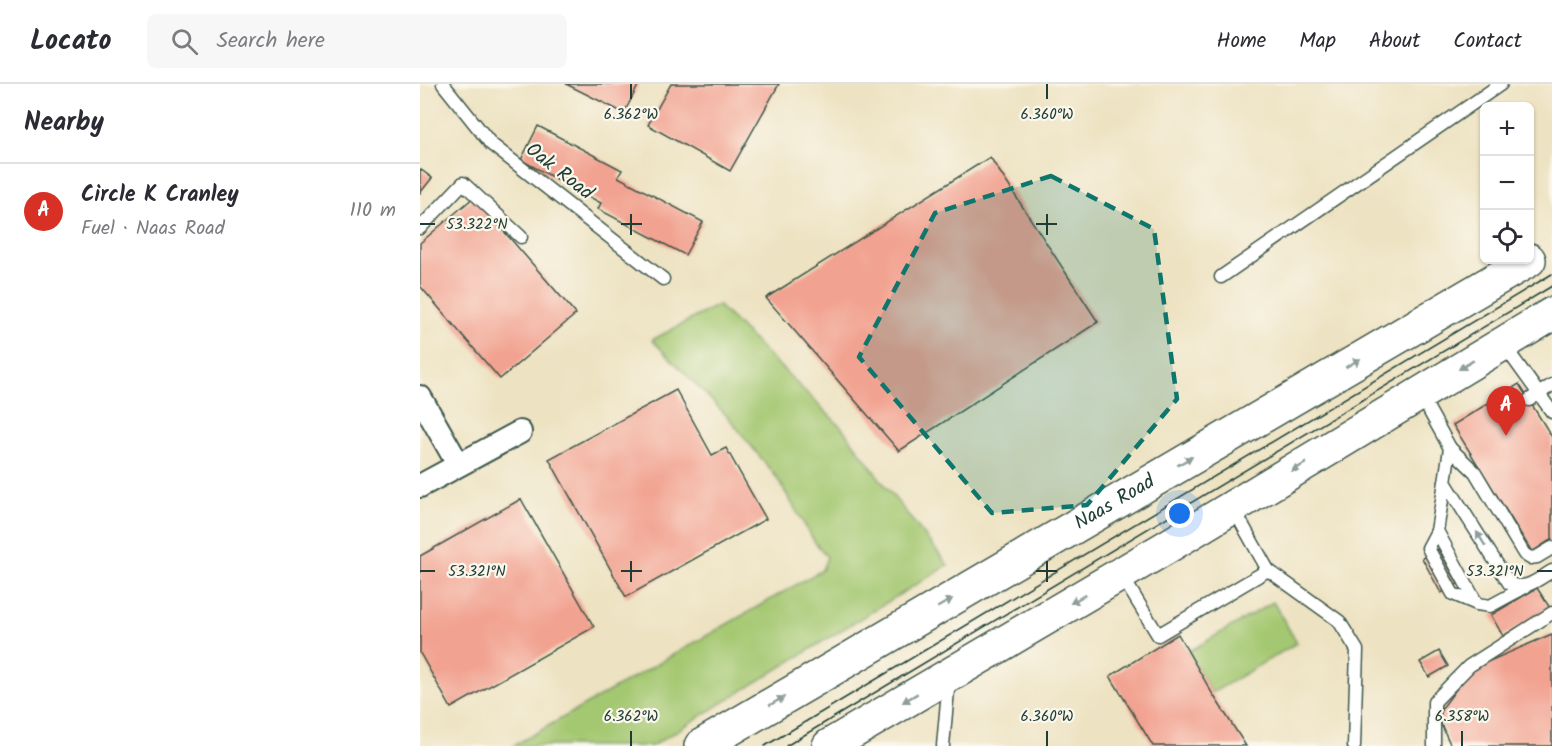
<!DOCTYPE html>
<meta charset="utf-8">
<style>
body{margin:0;font-family:Kalam,sans-serif;background:#f7f7f7;color:#2b2b33}
.controls{position:absolute;right:18px;top:18px;display:grid;overflow:hidden;border-radius:9px;box-shadow:0 2px 4px #0004}
.controls button{width:54px;height:54px;display:grid;place-items:center;padding:0;border:0;border-bottom:2px solid #e1e1e2;background:#fff;color:#2b2b33;font:30px sans-serif}
.you{position:absolute;left:760px;top:430px;width:21px;height:21px;margin:-15px;border:4px solid #fff;border-radius:50%;background:#1a73e8;box-shadow:0 0 0 9px #1a73e833}
.badge{display:grid;place-items:center;width:39px;height:39px;border-radius:50%;background:#d93025;color:#fff;font-size:20px;font-weight:700}
.pin{position:absolute;translate:-50% -50px;filter:drop-shadow(0 2px 3px #0008)}
.pin::after{content:'';position:absolute;top:32px;width:21px;height:18px;background:inherit;clip-path:polygon(0 0,100% 0,50% 100%)}
.list{margin:0;padding:0;list-style:none}
h2{display:flex;justify-content:space-between;align-items:center;height:78px;margin:0;padding:0 24px;font-size:26px}
h2 small{font-size:20px;font-weight:400;color:#7c7c81}
.list li{display:grid;grid-template-columns:39px 1fr auto;gap:18px;align-items:center;box-sizing:border-box;height:96px;padding:0 24px;border-top:2px solid #e1e1e2}
.list b{display:block;font-size:22px;white-space:nowrap}
.list p{margin:0;font-size:20px;white-space:nowrap;color:#7c7c81}
.list em{font-size:20px;font-style:normal;color:#7c7c81}
.icon{flex:none;width:33px;height:33px;fill:none;stroke:currentColor;stroke-width:2;stroke-linecap:round;stroke-linejoin:round}
.map{position:relative;flex:none;width:1132px;height:662px;overflow:hidden}
header{display:flex;align-items:center;gap:36px;box-sizing:border-box;height:84px;padding:0 30px;background:#fff;border-bottom:2px solid #e1e1e2}
header strong{font-size:28px}
nav{display:flex;gap:33px;margin-inline-start:auto;font-size:21px}
.search{width:420px;height:54px;background:#f7f7f7;display:flex;align-items:center;gap:15px;box-sizing:border-box;padding:0 21px;border-radius:9px;color:#7c7c81;font-size:22px}
main{display:flex}
aside{flex:1;background:#fff}
.map>svg:first-child{display:block}
.green{fill:#a4c871;stroke:#628252;stroke-width:1.5}
.building{fill:#f2a290}
.lines{fill:none;stroke-linecap:round;stroke-linejoin:round}
.service-casing{stroke:#3e5649;stroke-width:15}
.minor-casing{stroke:#3e5649;stroke-width:26}
.secondary-casing{stroke:#3e5649;stroke-width:36}
.service{stroke:#fff;stroke-width:12}
.minor{stroke:#fff;stroke-width:22}
.secondary{stroke:#fff;stroke-width:33}
.tram{stroke:#1f3d34;stroke-width:1.5}
.oneway{fill:#8f9e9a}
.marked{fill:#0f766e;fill-opacity:0.2;stroke:#0f766e;stroke-width:4.5;stroke-dasharray:12 8;stroke-linejoin:round}
.ticks{fill:none;stroke:#1f3d34;stroke-width:2}
.labels{text-anchor:middle;dominant-baseline:central;stroke-width:4.5;stroke-linejoin:round;paint-order:stroke}
.street-label{font-size:20px;fill:#1f3d34;stroke:#fbf7ec}
.ticks-label{font-size:15px;text-anchor:middle;fill:#1f3d34;stroke:#fbf7ec;stroke-width:4.5;stroke-linejoin:round;paint-order:stroke}
</style>
<header>
<strong>Locato</strong>
<div class="search"><svg class="icon" aria-label="search" viewBox="0 0 24 24"><circle cx="10" cy="10" r="6"/><path d="M15 15l6 6"/></svg>Search here</div>
<nav><a>Home</a><a>Map</a><a>About</a><a>Contact</a></nav>
</header>
<main>
<aside>
<h2>Nearby<small></small></h2>
<ul class="list">
<li><span class="badge">A</span><div><b>Circle K Cranley</b><p>Fuel · Naas Road</p></div><em>110 m</em></li>
</ul>
</aside>
<div class="map">
<svg width="1132" height="662" viewBox="0 0 1132 662">
<rect width="100%" height="100%" fill="#fbf7ec"/>
<filter id="ink" filterUnits="userSpaceOnUse"><feTurbulence type="fractalNoise" baseFrequency=".0167" numOctaves="2"/><feDisplacementMap in="SourceGraphic" scale="12" xChannelSelector="R" yChannelSelector="G"/><feConvolveMatrix kernelMatrix="1 2 1 2 8 2 1 2 1" color-interpolation-filters="sRGB"/></filter>
<filter id="wash" filterUnits="userSpaceOnUse"><feTurbulence type="fractalNoise" baseFrequency=".008" numOctaves="4" result="noise"/><feDisplacementMap in="SourceGraphic" scale="24" xChannelSelector="R" yChannelSelector="G"/><feGaussianBlur stdDeviation="1.35" result="paint"/><feColorMatrix in="noise" values="0 0 0 0 0 0 0 0 0 0 0 0 0 0 0 0 0 1.4 0 .05"/><feComposite in="paint" operator="in"/></filter>
<g filter="url(#wash)">
<rect width="100%" height="100%" fill="#ede2c1"/>
<g class="green">
<polygon points="298,221 423,345 469,407 528,481 232,662 93,662 402,486 407,473 394,457 357,394 308,333 232,256"/>
<polygon points="853,518 877,559 792,609 768,568"/>
</g>
<g id="blocks">
<g class="building">
<polygon points="146,0 219,0 204,29"/>
<polygon points="251,0 359,0 310,87 228,41"/>
<polygon points="118,42 202,86 198,93 283,138 265,171 178,125 181,119 101,76"/>
<polygon points="570,73 678,238 479,367 346,214"/>
<polygon points="0,85 12,94 0,109"/>
<polygon points="54,113 156,230 80,295 0,202 0,159"/>
<polygon points="1099,300 1132,353 1132,455 1112,468 1033,341"/>
<polygon points="256,306 292,371 306,364 346,435 206,513 129,375"/>
<polygon points="101,415 174,543 31,624 0,569 0,472"/>
<polygon points="1018,465 1038,500 1021,509 1002,474"/>
<polygon points="1117,504 1130,524 1083,552 1071,531"/>
<polygon points="758,550 792,609 826,662 733,662 690,592"/>
<polygon points="1132,550 1132,662 1031,662 1017,631 1051,585"/>
<polygon points="1019,567 1028,582 1009,593 1000,578"/>
</g>
</g>
</g>
<g filter="url(#ink)">
<use href="#blocks" fill-opacity="0" stroke="#3e5649" stroke-width="1.5"/>
<g class="lines">
<defs>
<g id="service">
<polyline points="23,0 71,60 243,195"/>
<polyline points="0,144 43,99 101,153"/>
<polyline points="801,193 1081,0"/>
<polyline points="1083,260 1132,328"/>
<path d="M1000,310l30,54 -5,34 64,101c16,9 29,-4 43,-12"/>
<polyline points="1109,316 1132,301"/>
<polyline points="1030,364 1055,388 1104,470 1110,474 1117,473 1132,464"/>
<polyline points="1025,398 1017,447 1057,520 1070,522 1105,503"/>
<polyline points="1017,447 1008,464 1033,510 1057,520"/>
<polyline points="848,486 919,537 937,566 934,662"/>
<polyline points="702,492 738,551 848,486 813,424"/>
<polyline points="523,662 529,595"/>
<polyline points="1014,662 1014,618 1049,582 1132,529"/>
</g>
<g id="minor">
<polyline points="0,313 38,380"/>
<polyline points="0,402 100,348"/>
</g>
<g id="secondary">
<path id="s1" d="M281,662l828,-486"/>
<polyline points="409,662 745,464 1132,230"/>
</g>
</defs>
<use href="#service" class="service-casing"/>
<use href="#minor" class="minor-casing"/>
<use href="#secondary" class="secondary-casing"/>
<use href="#service" class="service"/>
<use href="#minor" class="minor"/>
<use href="#secondary" class="secondary"/>
<g class="tram">
<polyline points="345,662 1132,190"/>
<polyline points="366,662 1132,202"/>
</g>
</g>
<defs><path id="oneway-solid" d="M-6-.8H1V-3.2L6.5 0L1 3.2V.8H-6Z" transform="scale(1.5)"/></defs>
<g class="oneway">
<use href="#oneway-solid" transform="translate(933 279) rotate(-30)"/>
<use href="#oneway-solid" transform="translate(1046 281) rotate(149)"/>
<use href="#oneway-solid" transform="translate(765 377) rotate(-30)"/>
<use href="#oneway-solid" transform="translate(879 383) rotate(149)"/>
<use href="#oneway-solid" transform="translate(1061 455) rotate(-122)"/>
<use href="#oneway-solid" transform="translate(658 515) rotate(150)"/>
<use href="#oneway-solid" transform="translate(525 519) rotate(-30)"/>
<use href="#oneway-solid" transform="translate(490 614) rotate(149)"/>
<use href="#oneway-solid" transform="translate(357 617) rotate(-30)"/>
</g>
</g>
<path class="marked" d="M631,92l103,53 23,170 -90,106 -95,8 -133,-156 76,-144z"/>
<path class="ticks" d="M211,0v15M627,0v15M211,130v21M627,130v21M0,140h15M201,140h21M616,140h21M211,477v21M627,477v21M0,487h15M201,487h21M616,487h21M1117,487h15M211,647v15M627,647v15M1042,647v15"/>
<g class="labels">
<g class="street-label">
<text transform="translate(139 88) rotate(38)">Oak Road</text>
<text stroke="none"><textPath href="#s1" startOffset="480">Naas Road</textPath></text>
</g>
</g>
<g class="ticks-label">
<text x="211" y="35">6.362°W</text>
<text x="627" y="35">6.360°W</text>
<text x="57" y="145">53.322°N</text>
<text x="57" y="492">53.321°N</text>
<text x="1075" y="492">53.321°N</text>
<text x="211" y="637">6.362°W</text>
<text x="627" y="637">6.360°W</text>
<text x="1042" y="637">6.358°W</text>
</g>
</svg>
<div class="controls">
<button>+</button>
<button>−</button>
<button><svg class="icon" aria-label="locate" viewBox="0 0 24 24"><circle cx="12" cy="12" r="6"/><path d="M12 2v4M12 18v4M2 12h4M18 12h4"/></svg></button>
</div>
<div class="you"></div>
<div class="pin badge" style="left:1086px;top:352px">A</div>
</div>
</main>
